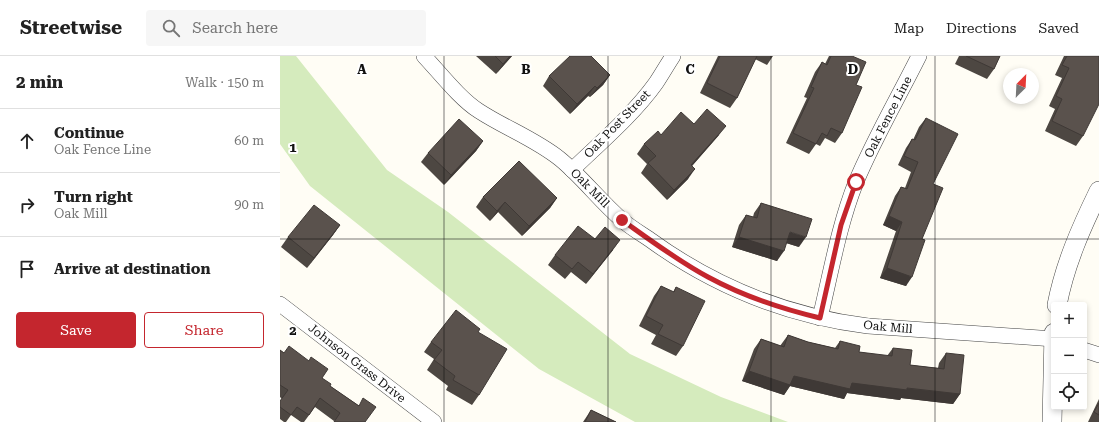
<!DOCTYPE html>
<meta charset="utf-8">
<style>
body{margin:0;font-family:"Roboto Serif",serif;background:#f6f6f6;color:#222}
.controls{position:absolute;right:12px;bottom:12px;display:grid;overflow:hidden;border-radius:4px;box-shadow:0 2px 6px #0003}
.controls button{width:36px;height:36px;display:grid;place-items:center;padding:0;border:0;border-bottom:1px solid #e0e0e0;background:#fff;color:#222;font:20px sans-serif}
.compass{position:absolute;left:723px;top:12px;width:36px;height:36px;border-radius:50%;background:#fff;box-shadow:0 2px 6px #0003;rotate:24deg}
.stop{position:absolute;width:12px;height:12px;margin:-9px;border:3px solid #c4262e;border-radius:50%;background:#fff}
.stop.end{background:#c4262e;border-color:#fff;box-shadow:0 1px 4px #0008}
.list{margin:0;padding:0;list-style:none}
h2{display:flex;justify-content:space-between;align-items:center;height:52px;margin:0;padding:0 16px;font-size:17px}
h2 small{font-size:13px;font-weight:400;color:#767676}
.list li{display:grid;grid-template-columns:26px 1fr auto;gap:12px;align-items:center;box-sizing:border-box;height:64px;padding:0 16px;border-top:1px solid #e0e0e0}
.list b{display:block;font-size:15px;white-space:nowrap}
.list p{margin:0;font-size:13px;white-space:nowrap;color:#767676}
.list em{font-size:13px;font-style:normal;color:#767676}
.actions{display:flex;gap:8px;padding:12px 16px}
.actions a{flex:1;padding:9px 0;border:1px solid #c4262e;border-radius:4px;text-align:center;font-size:14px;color:#c4262e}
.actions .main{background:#c4262e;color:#fff}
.icon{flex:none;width:22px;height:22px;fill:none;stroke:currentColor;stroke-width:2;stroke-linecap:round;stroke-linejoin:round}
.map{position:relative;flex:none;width:819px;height:366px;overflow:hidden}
header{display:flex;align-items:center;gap:24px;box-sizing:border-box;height:56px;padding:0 20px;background:#fff;border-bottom:1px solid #e0e0e0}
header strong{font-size:19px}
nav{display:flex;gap:22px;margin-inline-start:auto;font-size:14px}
.search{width:280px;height:36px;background:#f6f6f6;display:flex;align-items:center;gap:10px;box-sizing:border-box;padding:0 14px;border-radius:4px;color:#767676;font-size:15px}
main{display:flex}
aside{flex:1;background:#fff}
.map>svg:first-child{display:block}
.green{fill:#d5ebbd}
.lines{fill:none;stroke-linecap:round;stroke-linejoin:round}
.minor-casing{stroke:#444;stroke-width:16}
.tertiary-casing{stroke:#444;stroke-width:20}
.minor{stroke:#fff;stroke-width:15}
.tertiary{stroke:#fff;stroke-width:19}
.wall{fill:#4d4742}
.shaded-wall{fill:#3f3936}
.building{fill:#5a524d;stroke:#3f3936}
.route{stroke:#c4262e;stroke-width:5}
.grid{fill:none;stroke:#111;stroke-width:1;stroke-opacity:0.55}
.labels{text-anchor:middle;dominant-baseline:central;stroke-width:4;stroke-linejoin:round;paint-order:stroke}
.street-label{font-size:12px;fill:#111;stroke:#fff}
.grid-label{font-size:13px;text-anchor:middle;font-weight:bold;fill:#111;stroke:#fff;stroke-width:4;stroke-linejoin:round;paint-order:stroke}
</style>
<header>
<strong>Streetwise</strong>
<div class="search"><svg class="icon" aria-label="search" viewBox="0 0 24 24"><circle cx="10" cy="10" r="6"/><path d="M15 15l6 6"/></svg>Search here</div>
<nav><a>Map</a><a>Directions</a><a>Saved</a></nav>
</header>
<main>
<aside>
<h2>2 min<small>Walk · 150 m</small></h2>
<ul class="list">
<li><svg class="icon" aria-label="ahead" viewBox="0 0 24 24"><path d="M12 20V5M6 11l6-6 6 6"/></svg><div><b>Continue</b><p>Oak Fence Line</p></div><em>60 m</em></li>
<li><svg class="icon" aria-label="right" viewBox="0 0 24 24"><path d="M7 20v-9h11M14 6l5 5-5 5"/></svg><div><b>Turn right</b><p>Oak Mill</p></div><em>90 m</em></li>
<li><svg class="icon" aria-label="arrive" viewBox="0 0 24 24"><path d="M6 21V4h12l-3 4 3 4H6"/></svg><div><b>Arrive at destination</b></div></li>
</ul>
<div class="actions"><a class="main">Save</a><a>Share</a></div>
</aside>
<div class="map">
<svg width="819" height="366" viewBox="0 0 819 366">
<rect width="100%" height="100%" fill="#fffdf5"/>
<polygon class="green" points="0,0 16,0 107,114 168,156 350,298 441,341 508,366 355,366 259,313 30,130 0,88"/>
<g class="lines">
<defs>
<g id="minor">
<path d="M144,0c16,17 36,43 55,55 26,17 56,28 81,48 22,18 40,42 62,61 8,7 18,13 27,19 66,48 138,77 219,87l186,13"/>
<path d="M292,114c29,-28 61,-55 84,-87 6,-9 11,-18 17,-27"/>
<polyline points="0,248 154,366"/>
<path d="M540,262c11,-46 19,-93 36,-136 18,-43 42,-84 63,-126"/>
<polyline points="804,294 819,299"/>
</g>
<g id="tertiary">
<path d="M777,249c8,-41 24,-77 42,-114"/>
<polyline points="772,366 774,277"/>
</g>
</defs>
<use href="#minor" class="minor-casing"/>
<use href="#tertiary" class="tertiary-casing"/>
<use href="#minor" class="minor"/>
<use href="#tertiary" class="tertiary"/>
</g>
<g class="wall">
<polygon points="196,0 232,0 216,18"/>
<polygon points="438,0 493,0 487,9 475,3 457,42 450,52 420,37"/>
<polygon points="549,0 572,0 576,29 562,77 555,87 545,82 540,90 536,88 529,98 506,87 527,42 524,41 535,16 542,6 545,8"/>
<polygon points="679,0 720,0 714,13 707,23 675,8"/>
<polygon points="784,0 819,0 803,80 796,90 765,75 775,53 769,50 782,22 775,19"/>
<polygon points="330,19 323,29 310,41 308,40 290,58 263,30 269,20"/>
<polygon points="646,62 653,128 642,183 626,230 600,222 616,175 603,169 615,140 621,131 625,132 631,116 618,109 626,92 632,83 633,84 639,71"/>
<polygon points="414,68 439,79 412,110 408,123 387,144 361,117 367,108 357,98 364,88 381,79"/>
<polygon points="203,85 196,95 164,129 141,106 148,97"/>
<polygon points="203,141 277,142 270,152 242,180 218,156 210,165 196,151"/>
<polygon points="481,147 519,191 506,187 497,205 452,191 459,169 466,159 473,161 474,157"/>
<polygon points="60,169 53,179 27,212 1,191 8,181"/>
<polygon points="315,183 333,194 306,228 291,216 285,223 268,209 275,199"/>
<polygon points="381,230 393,236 396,231 403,290 396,300 371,288 376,279 359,270 374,240"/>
<polygon points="198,276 199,339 192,349 166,334 168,330 147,314 154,303 144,296 151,286"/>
<polygon points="508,279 528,286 555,292 560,285 579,296 607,300 613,292 630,309 658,312 659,307 666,297 680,338 673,348 621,342 620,344 567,337 564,343 510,330 504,339 462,325 474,293 481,283 500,290"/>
<polygon points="0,294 42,322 50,330 78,349 96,351 54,365 35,351 24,366 21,366 11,359 6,366 4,366 0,363 0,345 2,343 0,341"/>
<polygon points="819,343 819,366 808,366"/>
<polygon points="311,354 336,366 303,366"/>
</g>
<g class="shaded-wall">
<polygon points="230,0 232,0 216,18 223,8"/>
<polygon points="330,19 323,29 310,41 317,32"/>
<polygon points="315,30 308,40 290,58 297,48"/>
<polygon points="446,70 439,79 404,119 411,109"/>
<polygon points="203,85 196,95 164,129 171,119"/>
<polygon points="415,113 408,123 387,144 394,134"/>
<polygon points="277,142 270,152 242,180 249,170"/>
<polygon points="225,146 218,156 210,165 217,155"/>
<polygon points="609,160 622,166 616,175 603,169"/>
<polygon points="60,169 53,179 27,212 34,202"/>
<polygon points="510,176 526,181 519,191 503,186"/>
<polygon points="459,181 504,195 497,205 452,191"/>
<polygon points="340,184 333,194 306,228 313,218"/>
<polygon points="607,212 632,221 626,230 600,222"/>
<polygon points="469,315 572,327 680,338 673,348 621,342 620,344 567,337 564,343 510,330 504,339 462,325"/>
</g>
<g class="building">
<polygon points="215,0 230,0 223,8"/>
<polygon points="290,0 311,0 330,19 317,32 315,30 297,48 269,20"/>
<polygon points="440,0 477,0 457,42 427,27"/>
<polygon points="551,0 572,0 586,6 576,29 582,31 562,77 551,72 547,80 542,77 536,88 513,77 534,32 531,31 542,6 547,9"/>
<polygon points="686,0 720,0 714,13"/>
<polygon points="787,0 819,0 819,48 803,80 772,65 782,43 776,40 789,12 782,9"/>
<polygon points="427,53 446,70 411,109 415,113 394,134 368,107 376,100 364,88 378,75 381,79 401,56 414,68"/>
<polygon points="646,62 678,78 653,128 663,132 642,183 645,184 632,221 607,212 622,166 609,160 621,131 627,133 638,106 624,100 632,83 635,84"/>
<polygon points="179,63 203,85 171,119 148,97"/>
<polygon points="239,105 277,142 249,170 225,146 217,155 203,141"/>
<polygon points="481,147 532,163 526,181 510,176 504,195 459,181 466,159 477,162"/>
<polygon points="34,149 60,169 34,202 8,181"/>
<polygon points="298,170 315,183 325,171 340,184 313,218 298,206 292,213 275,199"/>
<polygon points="381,230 394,236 396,231 425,245 403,290 378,278 383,269 366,260"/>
<polygon points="176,254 200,273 198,276 227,293 199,339 173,324 175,320 154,304 162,294 151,286"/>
<polygon points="508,279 528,286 558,293 560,285 580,290 579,296 612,300 613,292 632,294 630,309 664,313 666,297 684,299 680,338 627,332 627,334 572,327 570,333 514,320 510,329 469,315 481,283 504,291"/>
<polygon points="9,290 29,305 31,301 48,313 42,322 51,328 50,330 79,350 83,342 96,351 85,366 54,366 60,357 40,342 29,359 17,351 11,359 0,351 0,345 8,334 0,329 0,294 4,297"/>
<polygon points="819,347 819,359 814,356"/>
<polygon points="311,354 336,366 305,366"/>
</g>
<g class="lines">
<path class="route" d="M342,164c28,20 56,41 86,57 35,19 74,32 112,41l21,-93 15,-43"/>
</g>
<path class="grid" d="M164,0v366M328,0v366M491,0v366M655,0v366M0,183h819"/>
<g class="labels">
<g class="street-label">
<text transform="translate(608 61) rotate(-63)">Oak Fence Line</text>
<text transform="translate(337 68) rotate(-46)">Oak Post Street</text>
<text transform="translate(310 132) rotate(45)">Oak Mill</text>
<text transform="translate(608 271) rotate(5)">Oak Mill</text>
<text transform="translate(77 307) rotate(38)">Johnson Grass Drive</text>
</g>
</g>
<g class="grid-label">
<text x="82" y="18">A</text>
<text x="246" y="18">B</text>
<text x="410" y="18">C</text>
<text x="573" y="18">D</text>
<text x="13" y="96">1</text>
<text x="13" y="279">2</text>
</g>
</svg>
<div class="controls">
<button>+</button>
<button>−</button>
<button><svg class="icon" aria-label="locate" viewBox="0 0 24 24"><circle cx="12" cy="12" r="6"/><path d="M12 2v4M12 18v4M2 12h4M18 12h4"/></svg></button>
</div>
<svg class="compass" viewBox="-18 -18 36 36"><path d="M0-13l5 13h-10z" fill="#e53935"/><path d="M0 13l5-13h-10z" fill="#767676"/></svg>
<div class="stop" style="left:576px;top:126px"></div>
<div class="stop end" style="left:342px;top:164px"></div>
</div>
</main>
